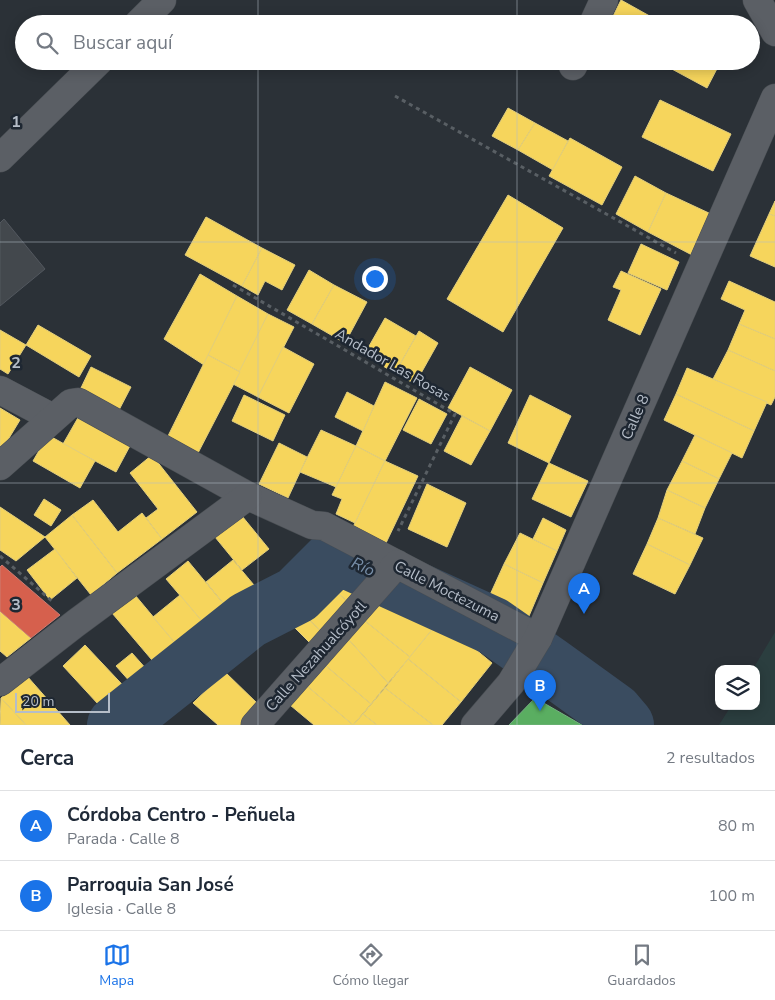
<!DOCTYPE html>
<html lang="es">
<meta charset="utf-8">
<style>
body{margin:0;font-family:"Nunito Sans",sans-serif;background:#f2f2f3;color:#1f2937}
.controls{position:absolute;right:15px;bottom:15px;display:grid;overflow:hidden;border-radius:10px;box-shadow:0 2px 12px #0003}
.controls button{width:45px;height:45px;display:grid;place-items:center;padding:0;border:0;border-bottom:1px solid #e0e1e3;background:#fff;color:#1f2937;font:25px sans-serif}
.scale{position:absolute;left:15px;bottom:12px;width:95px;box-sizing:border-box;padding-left:5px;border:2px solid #b5bdc8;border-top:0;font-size:14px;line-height:18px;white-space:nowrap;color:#b5bdc8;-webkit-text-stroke:4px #1e2732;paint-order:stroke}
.you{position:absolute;left:374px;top:278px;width:18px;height:18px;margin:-12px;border:4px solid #fff;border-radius:50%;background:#1a73e8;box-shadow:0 0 0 8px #1a73e833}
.badge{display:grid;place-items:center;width:32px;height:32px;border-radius:50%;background:#1a73e8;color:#fff;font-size:16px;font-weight:700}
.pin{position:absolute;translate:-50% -41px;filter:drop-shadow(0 1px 2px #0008)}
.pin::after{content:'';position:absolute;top:26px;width:18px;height:15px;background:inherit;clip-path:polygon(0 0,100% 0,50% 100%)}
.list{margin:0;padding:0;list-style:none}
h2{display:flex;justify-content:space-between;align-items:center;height:65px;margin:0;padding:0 20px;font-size:21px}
h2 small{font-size:16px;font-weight:400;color:#747a83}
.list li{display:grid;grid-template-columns:32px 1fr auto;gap:15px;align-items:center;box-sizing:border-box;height:70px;padding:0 20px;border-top:1px solid #e0e1e3}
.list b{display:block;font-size:19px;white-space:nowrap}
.list p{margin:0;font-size:16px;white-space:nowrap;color:#747a83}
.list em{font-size:16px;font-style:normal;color:#747a83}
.icon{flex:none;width:28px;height:28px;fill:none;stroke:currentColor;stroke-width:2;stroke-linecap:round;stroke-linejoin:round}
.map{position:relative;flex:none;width:775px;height:725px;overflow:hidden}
.search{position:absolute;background:#fff;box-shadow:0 2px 12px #0003;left:15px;right:15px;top:15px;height:55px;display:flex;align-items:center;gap:12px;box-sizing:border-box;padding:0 18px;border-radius:28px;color:#747a83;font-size:19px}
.sheet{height:205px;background:#fff}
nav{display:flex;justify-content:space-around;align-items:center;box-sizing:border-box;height:70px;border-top:1px solid #e0e1e3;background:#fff;font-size:14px;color:#747a83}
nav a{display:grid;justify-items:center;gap:2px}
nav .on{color:#1a73e8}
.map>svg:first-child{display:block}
.green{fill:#2b3e3f}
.homes{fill:#f6d55c;stroke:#e2ce7c}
.shops{fill:#d6604d;stroke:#cc7c72}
.public{fill:#5aae61;stroke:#75b280}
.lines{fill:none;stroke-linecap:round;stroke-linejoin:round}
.river{stroke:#3a4c60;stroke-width:58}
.building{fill:#43484d;stroke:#53585f}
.street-casing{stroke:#484d52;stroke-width:29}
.path{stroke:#595f64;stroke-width:3;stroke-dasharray:4 4;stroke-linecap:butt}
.street{stroke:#5b5f65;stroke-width:28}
.grid{fill:none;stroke:#b5bdc8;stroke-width:1;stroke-opacity:0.55}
.labels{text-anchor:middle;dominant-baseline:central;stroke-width:5;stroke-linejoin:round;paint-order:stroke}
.street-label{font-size:15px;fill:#b5bdc8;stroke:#1e2732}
.water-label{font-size:16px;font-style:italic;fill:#788fa9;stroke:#1e2732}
.grid-label{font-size:16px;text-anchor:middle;font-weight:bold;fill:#b5bdc8;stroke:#1e2732;stroke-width:5;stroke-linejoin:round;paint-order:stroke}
</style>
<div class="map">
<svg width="775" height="725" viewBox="0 0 775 725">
<rect width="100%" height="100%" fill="#2b3137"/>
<polygon class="green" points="775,632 775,725 719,725 731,706 756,706 756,669 753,669"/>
<g class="homes">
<polygon points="621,0 664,24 609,24"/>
<polygon points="657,61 721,61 707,88"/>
<polygon points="660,100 731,134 713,171 642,137"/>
<polygon points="508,108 535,123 518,150 492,136"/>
<polygon points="535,123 568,141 553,170 518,150"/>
<polygon points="570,138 622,167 602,205 549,176"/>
<polygon points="635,176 666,193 648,232 616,214"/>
<polygon points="666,193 711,214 692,255 648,232"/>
<polygon points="508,195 563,228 503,332 447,299"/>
<polygon points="775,201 775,216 769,214"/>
<polygon points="769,214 775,216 775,267 750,256"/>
<polygon points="206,217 262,248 242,286 185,255"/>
<polygon points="641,244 679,262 667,290 628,273"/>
<polygon points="262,248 295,265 282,290 265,281 258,295 242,286"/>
<polygon points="309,270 334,285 312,324 287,310"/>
<polygon points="621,271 661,289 640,335 608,320 621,290 613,287"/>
<polygon points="200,274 237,296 204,365 164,339"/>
<polygon points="729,281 775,302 775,339 739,324 745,310 721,299"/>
<polygon points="334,285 367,302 345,343 312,324"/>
<polygon points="237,296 268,314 240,372 208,355"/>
<polygon points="268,314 294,327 258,397 233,384"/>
<polygon points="385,318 416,336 395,373 364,355"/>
<polygon points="739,324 775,339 775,371 728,350"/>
<polygon points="38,325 91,356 79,377 26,345"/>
<polygon points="0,330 26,345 8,374 0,369"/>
<polygon points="419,331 438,343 415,384 395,373"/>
<polygon points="283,347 314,364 289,413 258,397"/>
<polygon points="728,350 775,371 775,397 771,405 713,379"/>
<polygon points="208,355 240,372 198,453 167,438"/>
<polygon points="91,367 131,387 119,410 80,390"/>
<polygon points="470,367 512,390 490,431 448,408"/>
<polygon points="687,368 767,402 754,431 676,394"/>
<polygon points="385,382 417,398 385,461 356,446"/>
<polygon points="347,392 374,406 363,431 335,417"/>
<polygon points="676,394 754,431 742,458 664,420"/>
<polygon points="244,395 285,415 273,441 232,421"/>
<polygon points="530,395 571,416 549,463 508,443"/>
<polygon points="419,399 447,414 431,444 403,430"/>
<polygon points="0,408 20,420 3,448 0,446"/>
<polygon points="79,416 131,444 116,472 63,444"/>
<polygon points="462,416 490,431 471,465 444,451"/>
<polygon points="321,430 356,446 336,487 300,472"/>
<polygon points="48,435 95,461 80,488 33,461"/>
<polygon points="695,435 732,453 719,479 682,461"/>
<polygon points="279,443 307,457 288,498 259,484"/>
<polygon points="356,446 385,461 355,523 336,514 342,499 332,495"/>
<polygon points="152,455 197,512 162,539 146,518 158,509 130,473"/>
<polygon points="385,461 418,476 386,543 353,527"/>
<polygon points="682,461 719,479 705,508 667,490"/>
<polygon points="549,463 588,481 571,517 532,499"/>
<polygon points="427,484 466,503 447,547 408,529"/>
<polygon points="667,490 705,508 695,534 658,518"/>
<polygon points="44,499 61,510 51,526 34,515"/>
<polygon points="93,500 118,532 142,513 162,539 117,573 72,515"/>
<polygon points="0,507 45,537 16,561 0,550"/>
<polygon points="72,515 117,573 91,595 45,537"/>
<polygon points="242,516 269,549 242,570 215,537"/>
<polygon points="543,518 566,530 557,551 533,539"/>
<polygon points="658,518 703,538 690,565 647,544"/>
<polygon points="520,533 557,551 543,583 504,564"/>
<polygon points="647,544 690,565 675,594 633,574"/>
<polygon points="55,549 77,578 50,600 27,570"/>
<polygon points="233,560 264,597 253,607 243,595 227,608 206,582"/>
<polygon points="188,561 227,608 206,626 166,579"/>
<polygon points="504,564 543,583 529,616 489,597"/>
<polygon points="346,575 362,584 348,602 333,589"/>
<polygon points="333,589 348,602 323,633 305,616"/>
<polygon points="135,595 186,656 163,673 112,613"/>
<polygon points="180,595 212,633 186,656 153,617"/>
<polygon points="388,595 440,620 410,657 365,621"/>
<polygon points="0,611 31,638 7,657 0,651"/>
<polygon points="305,616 323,633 312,645 294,627"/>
<polygon points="440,620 492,663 461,702 408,659"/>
<polygon points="365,621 410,657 388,683 348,639"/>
<polygon points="348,639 388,683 371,704 326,666"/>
<polygon points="85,645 133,696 110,717 63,666"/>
<polygon points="132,653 148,671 132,684 116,666"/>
<polygon points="408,659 461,702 442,725 433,725 385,688"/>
<polygon points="326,666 371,704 353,725 307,686"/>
<polygon points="225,672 259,705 241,725 218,725 193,703"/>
<polygon points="27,676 70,725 26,725 1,698"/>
<polygon points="307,686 353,725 314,725 290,705"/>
<polygon points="385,688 433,725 377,725 363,714"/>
<polygon points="1,698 26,725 0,725"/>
<polygon points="149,713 162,725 139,725"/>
<polygon points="363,714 377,725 353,725"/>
</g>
<polygon class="shops" points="2,565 60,615 31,638 0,611 0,567"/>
<polygon class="public" points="535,698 582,725 509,725"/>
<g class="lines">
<polyline class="river" points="116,725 248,620 297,595 337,555 493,626 549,665 614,712 625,725"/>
</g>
<polygon class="building" points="4,219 45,269 0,306 0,223"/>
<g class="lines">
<defs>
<g id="street">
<polyline points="757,0 775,32"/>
<polyline points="138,24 162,0"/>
<polyline points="593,24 604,0"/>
<polyline points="573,66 575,61"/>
<polyline points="0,158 99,61"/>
<polyline points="0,390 53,418"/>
<polyline points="0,466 71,403 78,402 248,496 312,525 324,526 538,638"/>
<polyline points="0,682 76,623 248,496"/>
<polyline points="255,725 397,564"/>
<polyline points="475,725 511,683 538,638 775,98"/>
</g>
</defs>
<use href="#street" class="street-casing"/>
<g class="path">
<polyline points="395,96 676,253"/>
<polyline points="233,285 455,414 398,531"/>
<polyline points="0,556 53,602"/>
</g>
<use href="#street" class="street"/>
</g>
<path class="grid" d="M258,0v24M517,0v24M258,61v664M517,61v664M0,242h775M0,483h775"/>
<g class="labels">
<g class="street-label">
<text transform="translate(393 365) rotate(30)">Andador Las Rosas</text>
<text transform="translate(635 417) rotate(-66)">Calle 8</text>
<text transform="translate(447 591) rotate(27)">Calle Moctezuma</text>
<text transform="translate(316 656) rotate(-48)">Calle Nezahualcóyotl</text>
</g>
<g class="water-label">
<text transform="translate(363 567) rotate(25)">Río</text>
</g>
</g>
<g class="grid-label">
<text x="16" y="127">1</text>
<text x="16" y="368">2</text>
<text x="16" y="610">3</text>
</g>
</svg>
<div class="controls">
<button><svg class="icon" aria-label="layers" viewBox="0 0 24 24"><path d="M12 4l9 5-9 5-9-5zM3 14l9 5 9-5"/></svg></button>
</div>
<div class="scale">20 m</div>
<div class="you"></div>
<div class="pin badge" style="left:584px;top:614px">A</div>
<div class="pin badge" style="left:540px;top:711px">B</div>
<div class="search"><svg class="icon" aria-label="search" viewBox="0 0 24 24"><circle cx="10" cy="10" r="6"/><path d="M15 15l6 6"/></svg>Buscar aquí</div>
</div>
<section class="sheet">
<h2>Cerca<small>2 resultados</small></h2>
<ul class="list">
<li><span class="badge">A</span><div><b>Córdoba Centro - Peñuela</b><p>Parada · Calle 8</p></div><em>80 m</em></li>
<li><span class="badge">B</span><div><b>Parroquia San José</b><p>Iglesia · Calle 8</p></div><em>100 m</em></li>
</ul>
</section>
<nav>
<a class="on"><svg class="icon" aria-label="map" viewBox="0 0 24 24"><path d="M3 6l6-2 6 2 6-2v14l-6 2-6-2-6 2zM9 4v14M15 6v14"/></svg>Mapa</a>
<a><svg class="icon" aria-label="directions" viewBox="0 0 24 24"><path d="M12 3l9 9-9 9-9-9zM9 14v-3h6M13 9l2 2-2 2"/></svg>Cómo llegar</a>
<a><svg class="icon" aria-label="saved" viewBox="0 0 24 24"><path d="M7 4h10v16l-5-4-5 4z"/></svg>Guardados</a>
</nav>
